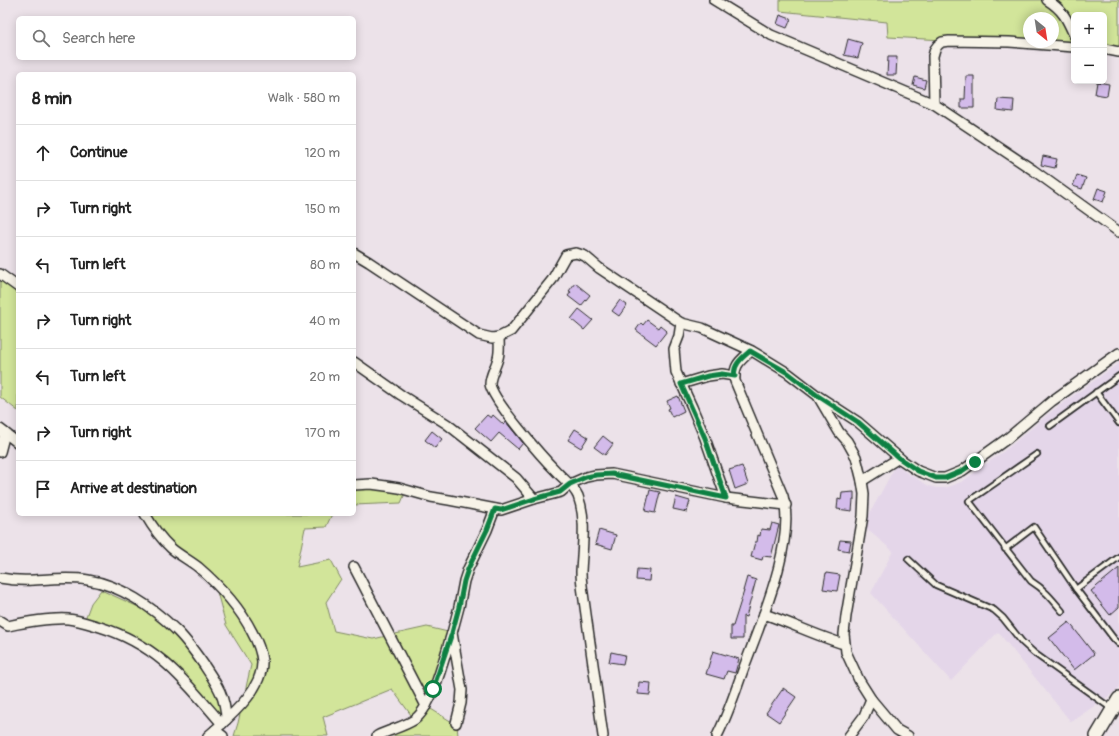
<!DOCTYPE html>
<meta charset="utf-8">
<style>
body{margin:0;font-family:Pangolin,sans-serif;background:#f2f2f2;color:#222}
.controls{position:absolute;right:12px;top:12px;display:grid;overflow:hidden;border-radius:6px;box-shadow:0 2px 10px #0003}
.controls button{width:36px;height:36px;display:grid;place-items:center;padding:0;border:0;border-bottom:1px solid #e0e0e0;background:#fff;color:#222;font:20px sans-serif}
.compass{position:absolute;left:1023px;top:12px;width:36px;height:36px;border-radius:50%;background:#fff;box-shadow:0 2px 10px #0003;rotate:150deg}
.stop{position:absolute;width:12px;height:12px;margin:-9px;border:3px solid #0b8043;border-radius:50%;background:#fff}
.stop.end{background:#0b8043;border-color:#fff;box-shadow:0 1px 4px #0008}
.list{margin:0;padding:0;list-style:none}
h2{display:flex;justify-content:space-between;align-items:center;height:52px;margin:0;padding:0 16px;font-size:17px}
h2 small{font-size:13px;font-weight:400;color:#767676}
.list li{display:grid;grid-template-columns:26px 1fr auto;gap:12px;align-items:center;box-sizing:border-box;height:56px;padding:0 16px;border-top:1px solid #e0e0e0}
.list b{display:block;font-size:15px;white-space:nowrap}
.list em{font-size:13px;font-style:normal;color:#767676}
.icon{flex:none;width:22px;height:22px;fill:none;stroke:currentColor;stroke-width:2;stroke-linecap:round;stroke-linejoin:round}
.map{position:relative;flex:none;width:1119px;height:736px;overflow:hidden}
.search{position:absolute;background:#fff;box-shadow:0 2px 10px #0003;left:16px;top:16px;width:340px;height:44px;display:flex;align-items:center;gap:10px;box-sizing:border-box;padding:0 14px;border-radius:6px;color:#767676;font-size:15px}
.panel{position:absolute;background:#fff;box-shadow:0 2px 10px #0003;left:16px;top:72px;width:340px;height:444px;border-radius:6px}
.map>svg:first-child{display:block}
.built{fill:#e4d6e9}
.green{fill:#d2e59a;stroke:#7e8862;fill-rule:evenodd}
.building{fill:#d3bbea;stroke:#2b2b2b}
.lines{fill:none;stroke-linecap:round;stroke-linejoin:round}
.lane-casing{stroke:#2b2b2b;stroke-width:8}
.street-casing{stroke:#2b2b2b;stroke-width:12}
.secondary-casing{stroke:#2b2b2b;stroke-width:16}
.lane{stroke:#f7f3e8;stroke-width:4.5}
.street{stroke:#f7f3e8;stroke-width:9}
.secondary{stroke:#f7f3e8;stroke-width:13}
.route{stroke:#0b8043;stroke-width:5}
</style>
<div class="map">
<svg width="1119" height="736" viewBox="0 0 1119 736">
<rect width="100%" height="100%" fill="#ece2e9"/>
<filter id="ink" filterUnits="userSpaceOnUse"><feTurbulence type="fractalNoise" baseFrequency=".025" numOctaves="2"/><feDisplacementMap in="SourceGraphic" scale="8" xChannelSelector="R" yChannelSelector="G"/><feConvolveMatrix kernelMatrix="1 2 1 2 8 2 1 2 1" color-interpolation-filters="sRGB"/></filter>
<g filter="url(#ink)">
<polygon class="built" points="1119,363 1119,686 1116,691 1071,722 998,632 951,681 871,593 893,551 863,526 897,463 904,471 929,486 936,488 945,488 954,485 963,481 1008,448 1052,411"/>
<g class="green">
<path d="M780,0h339v52l-15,-3v-34h-30v32l-186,-10 -1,-15 -107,-11zM1029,18h24v24h-24z"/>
<polygon points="0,274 18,287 18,411 0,397"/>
<polygon points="354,485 399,488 404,496 401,503 354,505"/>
<polygon points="145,514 332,514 326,527 305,528 297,567 331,560 341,579 326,602 334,631 373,639 427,627 452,633 426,706 457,725 458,736 381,736 414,719 392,689 323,717 328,736 234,736 238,723 251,665 226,625 214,581 172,549"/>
<polygon points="101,590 165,619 221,692 222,724 161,659 84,622 91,603"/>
</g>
<g class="building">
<polygon points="780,15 791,19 787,28 777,24"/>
<polygon points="848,39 862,43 858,58 844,55"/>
<polygon points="888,57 897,57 896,75 887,75"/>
<polygon points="966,76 974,76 974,108 961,108 961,99 965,99"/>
<polygon points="915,77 926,80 924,88 913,85"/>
<polygon points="1097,82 1109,84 1107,96 1095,94"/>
<polygon points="998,99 1014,100 1013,112 997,110"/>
<polygon points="1043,156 1057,159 1055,168 1041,165"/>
<polygon points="1077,175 1086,178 1082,189 1073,186"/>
<polygon points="1098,188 1107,191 1103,202 1094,199"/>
<polygon points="575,283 590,295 581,306 568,296 571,292 569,291"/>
<polygon points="620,300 627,305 619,316 612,311"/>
<polygon points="579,309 593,320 584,330 571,319"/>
<polygon points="647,320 658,328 660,325 667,331 656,345 636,330 641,323 643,325"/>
<polygon points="678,396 684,411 672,417 668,409 670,408 667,401"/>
<polygon points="487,415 491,418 493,415 504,425 506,422 523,443 518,449 499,433 491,442 475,428"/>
<polygon points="575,429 588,437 581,448 568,440"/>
<polygon points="432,431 442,439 435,448 425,440"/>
<polygon points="603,436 613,444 605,455 594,447"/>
<polygon points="742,466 748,484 735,489 729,470"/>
<polygon points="650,490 660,492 655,513 645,511"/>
<polygon points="854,492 854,500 853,500 852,511 837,509 838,499 841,500 842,493"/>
<polygon points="676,497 690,501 687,512 673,509"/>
<polygon points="772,523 779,525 771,557 763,556 762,560 751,557 755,542 757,542 758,535 760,536 761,529 770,530"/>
<polygon points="599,530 616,535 612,549 595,544"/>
<polygon points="840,540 851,541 849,551 838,549"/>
<polygon points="1119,568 1119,607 1110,615 1091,591"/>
<polygon points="637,569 650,570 649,581 636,580"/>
<polygon points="826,573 840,575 837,591 823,589"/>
<polygon points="747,577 756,580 746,617 743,616 743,639 731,639 731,626 733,626 744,591 743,591"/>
<polygon points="1069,622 1094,654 1074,670 1049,638"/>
<polygon points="713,651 739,659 735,673 727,671 724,679 706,674"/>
<polygon points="611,652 625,655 623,664 609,662"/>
<polygon points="639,682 651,683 650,695 638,694"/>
<polygon points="783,688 796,697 779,722 766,713 782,690 783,691"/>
</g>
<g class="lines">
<defs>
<g id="lane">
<polyline points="1096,392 1119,423"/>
<polyline points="1050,426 1119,376"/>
<path d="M1037,454l-68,47 62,80c13,8 21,18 31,30"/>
<polyline points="1005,549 1034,527 1076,589 1114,639 1119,644"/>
<polyline points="908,559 936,585 994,610 1003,618 1022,642 1034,653 1112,709"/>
<polyline points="1076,589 1119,557"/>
</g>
<g id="street">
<polyline points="714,0 771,35 934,104"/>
<path d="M1047,0c16,10 20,19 27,35"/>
<polyline points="1074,47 1009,42 949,41 942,42 938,45 935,49 933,56 934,104 1033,170 1119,232"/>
<polyline points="1104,49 1119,52"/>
<polyline points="354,253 369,262 479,335 492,338 499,337 511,331 552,280 566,255 576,253 585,256 599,268 681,323 702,328 752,351 788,373 818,396 858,422 903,461 918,471 936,478 945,478 962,471 1008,438 1052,401 1119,353"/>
<polyline points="0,274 18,287"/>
<polyline points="681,323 679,336 674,349 676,372 692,407 705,438 726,498"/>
<path d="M499,337c0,6 1,14 -1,21 -2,9 -8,17 -8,26 2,16 53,74 66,87 8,9 17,14 22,25 9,24 4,51 3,76 0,7 1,14 2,21l20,143"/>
<polyline points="354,362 401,395 447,424 516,478 534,499"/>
<polyline points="681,384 708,376 722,374 735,376"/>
<polyline points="819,398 839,432 847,441 856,457 862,481 864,494 863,516 846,616 844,634 846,652 859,680 871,699 897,730 908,736"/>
<polyline points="0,429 18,443"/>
<polyline points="0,452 5,433"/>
<polyline points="862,481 899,458"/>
<polyline points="354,485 371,484 386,486 399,488 431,497 449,500 501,510 534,499 561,492 570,484 586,477 596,475 612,474 726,498 786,505"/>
<path d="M145,514c7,12 15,24 26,34 8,7 18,12 27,19 22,19 41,39 54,65 5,9 9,19 10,29 1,27 -28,52 -47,69"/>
<polyline points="354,567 426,706"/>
<path d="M0,578c11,2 22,3 34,2 18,-1 36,-3 54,0 32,5 64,27 87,49 11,10 20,23 29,36 12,18 22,32 22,55"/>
<path d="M764,614c27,9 53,22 80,30"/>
<path d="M0,621l8,5c19,-4 40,-8 60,-7 11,1 22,5 32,8 58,18 84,53 122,97"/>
<polyline points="452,633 459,607 464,581 468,569 487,530 495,509"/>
<polyline points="208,736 215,730 223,736"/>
<path d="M377,736c12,-6 26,-9 37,-16 19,-13 31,-66 38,-87l10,57 -1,13 -5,20"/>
<path d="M717,736c12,-23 20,-50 29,-74 16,-43 50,-122 37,-166l-48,-115c-2,-16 5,-20 16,-30"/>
<polyline points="849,736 864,716 871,699"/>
</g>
<polyline id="secondary" points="1097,736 1119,699"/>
</defs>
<use href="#lane" class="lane-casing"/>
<use href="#street" class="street-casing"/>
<use href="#secondary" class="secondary-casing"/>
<use href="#lane" class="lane"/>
<use href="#street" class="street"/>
<use href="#secondary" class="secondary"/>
</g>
</g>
<g class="lines" filter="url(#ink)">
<path class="route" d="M433,689l19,-56 7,-26 5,-26 4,-12 19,-39 8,-21 6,1 33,-11 26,-7 10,-8 16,-7 10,-2 16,-1 114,24 -21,-60 -24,-54 27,-8 14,-2 13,2c-3,-11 8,-19 15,-25l38,22 30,23 40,26 41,36 19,13 18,7h9l17,-7 13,-9"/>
</g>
</svg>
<div class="controls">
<button>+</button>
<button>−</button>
</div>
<svg class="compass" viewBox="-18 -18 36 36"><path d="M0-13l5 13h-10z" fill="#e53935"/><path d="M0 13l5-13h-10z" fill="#767676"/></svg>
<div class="stop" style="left:433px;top:689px"></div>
<div class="stop end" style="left:975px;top:462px"></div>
<div class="search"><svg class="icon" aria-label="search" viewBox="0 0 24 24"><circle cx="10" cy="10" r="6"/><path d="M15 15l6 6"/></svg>Search here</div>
<section class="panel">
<h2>8 min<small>Walk · 580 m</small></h2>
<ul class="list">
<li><svg class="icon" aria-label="ahead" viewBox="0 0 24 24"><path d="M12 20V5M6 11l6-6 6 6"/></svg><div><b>Continue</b></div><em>120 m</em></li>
<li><svg class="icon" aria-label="right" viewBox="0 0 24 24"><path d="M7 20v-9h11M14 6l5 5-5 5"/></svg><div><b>Turn right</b></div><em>150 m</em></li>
<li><svg class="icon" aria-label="left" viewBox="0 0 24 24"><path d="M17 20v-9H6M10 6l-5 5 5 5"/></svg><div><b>Turn left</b></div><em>80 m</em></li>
<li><svg class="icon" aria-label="right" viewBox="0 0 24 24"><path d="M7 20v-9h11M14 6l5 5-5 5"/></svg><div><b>Turn right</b></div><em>40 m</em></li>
<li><svg class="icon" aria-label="left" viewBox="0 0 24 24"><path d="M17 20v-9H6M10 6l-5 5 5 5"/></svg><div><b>Turn left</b></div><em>20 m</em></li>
<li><svg class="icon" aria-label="right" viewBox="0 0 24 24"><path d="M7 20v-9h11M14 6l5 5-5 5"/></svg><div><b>Turn right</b></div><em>170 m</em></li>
<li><svg class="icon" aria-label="arrive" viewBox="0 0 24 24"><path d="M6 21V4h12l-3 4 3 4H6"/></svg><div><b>Arrive at destination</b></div></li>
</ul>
</section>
</div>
